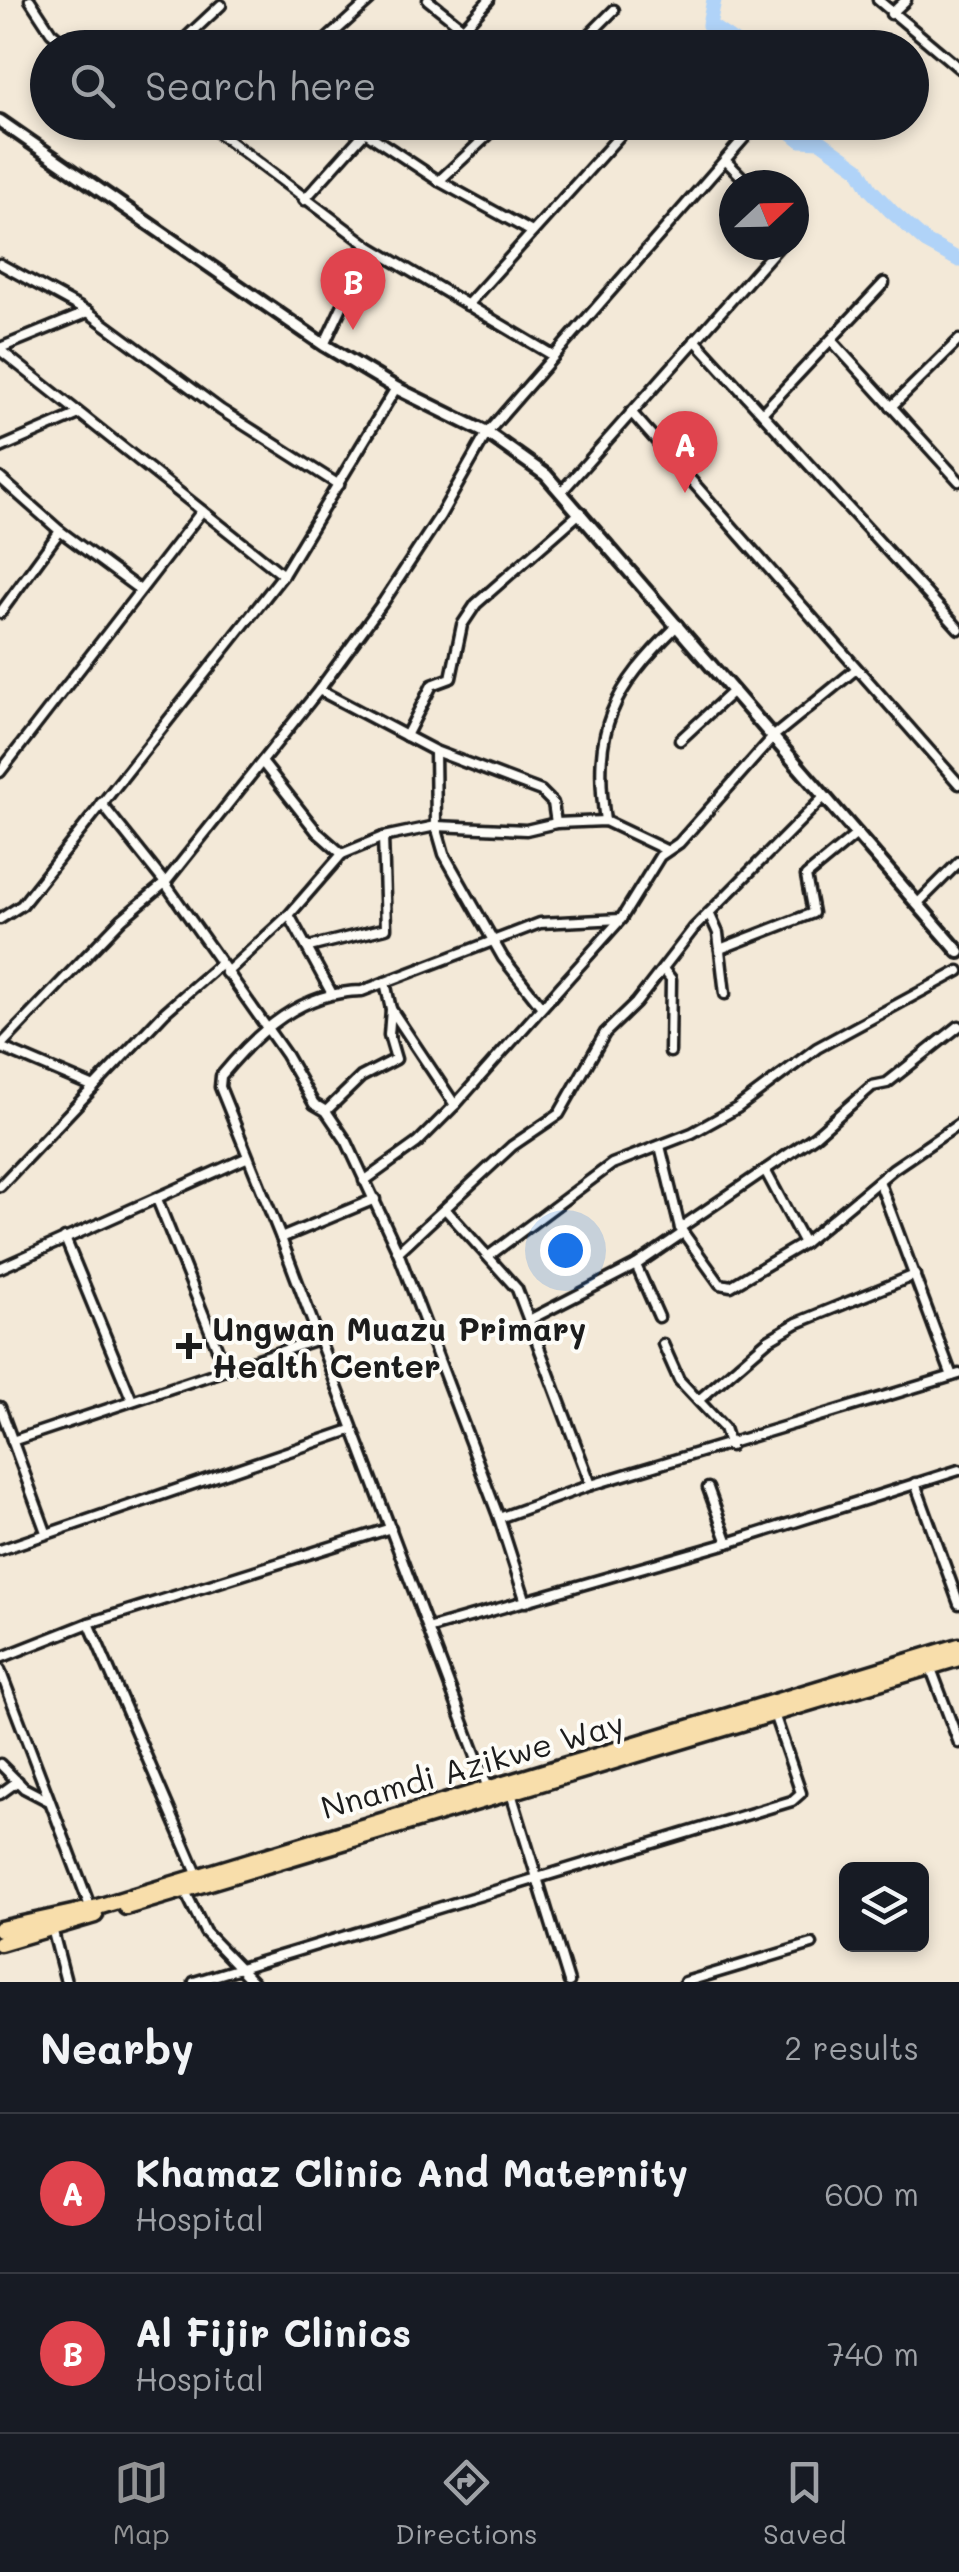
<!DOCTYPE html>
<style>
body{margin:0;font-family:Mali,sans-serif;background:#20242c;color:#f1f3f6}
.controls{position:absolute;right:30px;bottom:30px;display:grid;overflow:hidden;border-radius:15px;box-shadow:0 5px 15px #0003}
.controls button{width:90px;height:90px;display:grid;place-items:center;padding:0;border:0;border-bottom:2px solid #363941;background:#171b24;color:#f1f3f6;font:50px sans-serif}
.compass{position:absolute;left:719px;top:170px;width:90px;height:90px;border-radius:50%;background:#171b24;box-shadow:0 5px 15px #0003;rotate:68deg}
.you{position:absolute;left:565px;top:1250px;width:35px;height:35px;margin:-25px;border:8px solid #fff;border-radius:50%;background:#1a73e8;box-shadow:0 0 0 15px #1a73e833}
.badge{display:grid;place-items:center;width:65px;height:65px;border-radius:50%;background:#919294;color:#fff;font-size:32px;font-weight:700}
.pin{position:absolute;translate:-50% -82px;filter:drop-shadow(0 2px 5px #0008)}
.pin::after{content:'';position:absolute;top:52px;width:35px;height:30px;background:inherit;clip-path:polygon(0 0,100% 0,50% 100%)}
.list{margin:0;padding:0;list-style:none}
h2{display:flex;justify-content:space-between;align-items:center;height:130px;margin:0;padding:0 40px;font-size:42px}
h2 small{font-size:32px;font-weight:400;color:#9ea1a6}
.list li{display:grid;grid-template-columns:65px 1fr auto;gap:30px;align-items:center;box-sizing:border-box;height:160px;padding:0 40px;border-top:2px solid #363941}
.list b{display:block;font-size:38px;white-space:nowrap}
.list p{margin:0;font-size:32px;white-space:nowrap;color:#9ea1a6}
.list em{font-size:32px;font-style:normal;color:#9ea1a6}
.icon{flex:none;width:55px;height:55px;fill:none;stroke:currentColor;stroke-width:2;stroke-linecap:round;stroke-linejoin:round}
.map{position:relative;flex:none;width:959px;height:1982px;overflow:hidden}
.search{position:absolute;background:#171b24;box-shadow:0 5px 15px #0003;left:30px;right:30px;top:30px;height:110px;display:flex;align-items:center;gap:25px;box-sizing:border-box;padding:0 35px;border-radius:55px;color:#9ea1a6;font-size:38px}
.sheet{height:450px;background:#171b24}
nav{display:flex;justify-content:space-around;align-items:center;box-sizing:border-box;height:140px;border-top:2px solid #363941;background:#171b24;font-size:28px;color:#9ea1a6}
nav a{display:grid;justify-items:center;gap:5px}
nav .on{color:#919294}
.map>svg:first-child{display:block}
.lines{fill:none;stroke-linecap:round;stroke-linejoin:round}
.river{stroke:#b0d3f8;stroke-width:15}
.street-casing{stroke:#1c1c1c;stroke-width:15}
.secondary-casing{stroke:#1c1c1c;stroke-width:18}
.highway-casing{stroke:#1c1c1c;stroke-width:21}
.street{stroke:#fdfcf7;stroke-width:8}
.secondary{stroke:#fdfcf7;stroke-width:10}
.highway{stroke:#f8deab;stroke-width:14}
.poi-dot{fill:#1c1c1c;stroke:#fdfcf7;stroke-width:4}
.labels{text-anchor:middle;dominant-baseline:central;stroke-width:8;stroke-linejoin:round;paint-order:stroke}
.poi-label{font-size:32px;font-weight:bold;fill:#1c1c1c;stroke:#fdfcf7;text-anchor:start}
.street-label{font-size:32px;fill:#1c1c1c;stroke:#fdfcf7}
</style>
<div class="map">
<svg width="959" height="1982" viewBox="0 0 959 1982">
<rect width="100%" height="100%" fill="#f3e9d8"/>
<filter id="ink" filterUnits="userSpaceOnUse"><feTurbulence type="fractalNoise" baseFrequency=".01" numOctaves="2"/><feDisplacementMap in="SourceGraphic" scale="20" xChannelSelector="R" yChannelSelector="G"/><feConvolveMatrix kernelMatrix="1 2 1 2 8 2 1 2 1" color-interpolation-filters="sRGB"/></filter>
<g filter="url(#ink)">
<g class="lines">
<g class="river">
<polyline points="714,0 709,25 743,48"/>
<polyline points="779,122 801,140 820,141 858,168 870,189 891,211 926,242 959,260"/>
</g>
<defs>
<g id="street">
<polyline points="30,0 51,32 70,48"/>
<polyline points="428,0 463,28"/>
<polyline points="878,0 959,68"/>
<polyline points="891,14 906,0"/>
<polyline points="175,48 221,5"/>
<polyline points="317,48 370,0"/>
<polyline points="445,48 489,0"/>
<polyline points="576,48 614,10"/>
<polyline points="204,122 370,247 554,356"/>
<polyline points="365,132 439,181 532,232"/>
<polyline points="226,136 239,122"/>
<polyline points="726,161 750,185"/>
<polyline points="439,181 502,122"/>
<polyline points="304,200 374,122"/>
<polyline points="794,227 794,229"/>
<polyline points="0,264 88,312 221,410 339,485"/>
<polyline points="467,305 632,122"/>
<polyline points="695,340 959,629"/>
<polyline points="831,340 959,481"/>
<polyline points="324,345 370,247"/>
<polyline points="0,348 88,312"/>
<polyline points="0,350 283,575"/>
<polyline points="891,407 959,340"/>
<polyline points="631,412 959,784"/>
<polyline points="763,412 884,283"/>
<polyline points="0,448 79,414"/>
<polyline points="0,478 60,531 140,590"/>
<polyline points="563,490 780,245"/>
<polyline points="0,613 60,531"/>
<polyline points="319,690 435,751 541,791 553,803 556,823"/>
<polyline points="406,736 432,685 451,678 462,625 476,604 581,512"/>
<polyline points="680,740 734,690"/>
<polyline points="435,751 436,826 444,854 503,958 541,1006"/>
<polyline points="262,762 317,832 342,854"/>
<polyline points="0,772 202,511"/>
<polyline points="101,803 165,883 286,1055 314,1104 326,1111 347,1142 398,1252 499,1518 526,1602"/>
<path d="M605,821c-13,-93 7,-132 73,-196"/>
<polyline points="918,903 959,862"/>
<polyline points="709,913 718,933 725,994"/>
<polyline points="289,915 331,992"/>
<polyline points="0,919 22,905 283,575 396,388"/>
<polyline points="309,947 386,928 383,837"/>
<polyline points="720,949 813,913 806,876 858,833"/>
<polyline points="663,969 671,979 670,1052"/>
<polyline points="226,973 289,915 342,854 383,837 436,826 526,830 556,823 605,821 666,850"/>
<polyline points="385,982 391,1009 455,1105"/>
<polyline points="0,1046 122,919 165,883 319,690 384,601 440,516 487,433 758,122"/>
<polyline points="0,1047 94,1087"/>
<polyline points="326,1111 361,1077 396,1059 389,1035 391,1009"/>
<polyline points="660,1146 680,1228 720,1284 731,1286 804,1243 893,1169 959,1124"/>
<polyline points="765,1170 804,1243"/>
<polyline points="364,1181 417,1143 455,1105 621,919 660,856 679,843 775,735 855,670"/>
<polyline points="879,1181 952,1376"/>
<polyline points="0,1186 165,1012 220,964"/>
<polyline points="157,1199 225,1368"/>
<polyline points="446,1210 517,1289 591,1485"/>
<polyline points="680,1228 815,1136 872,1086 887,1083 959,1026"/>
<polyline points="65,1238 131,1398"/>
<polyline points="281,1238 375,1199"/>
<polyline points="398,1252 512,1146 559,1114 605,1033 636,1003 694,928 825,796"/>
<polyline points="490,1255 612,1164 692,1133 737,1108 817,1048 959,971"/>
<polyline points="636,1265 659,1317"/>
<polyline points="0,1268 246,1158"/>
<polyline points="531,1319 636,1265 683,1233"/>
<polyline points="663,1344 679,1380 724,1428 730,1446"/>
<polyline points="700,1399 768,1340 797,1323 915,1275"/>
<polyline points="0,1407 46,1532"/>
<polyline points="12,1441 318,1339"/>
<polyline points="915,1483 959,1604"/>
<polyline points="708,1488 728,1543"/>
<polyline points="499,1518 591,1485 959,1374"/>
<polyline points="0,1550 351,1430"/>
<polyline points="89,1623 198,1876"/>
<polyline points="431,1628 728,1543 959,1470"/>
<polyline points="0,1658 89,1623 391,1528"/>
<polyline points="930,1666 959,1743"/>
<polyline points="0,1670 91,1909"/>
<polyline points="0,1764 24,1788 47,1800"/>
<path d="M488,1788l-207,-550 -61,-151 1,-11c38,-46 80,-84 141,-85l178,-68 81,-4"/>
<polyline points="511,1793 569,1982"/>
<polyline points="0,1794 18,1781"/>
<polyline points="185,1891 205,1932 253,1982"/>
<polyline points="52,1928 66,1982"/>
<polyline points="194,1982 792,1801 801,1793 774,1714"/>
<polyline points="685,1982 812,1944"/>
</g>
<polyline id="secondary" points="0,121 324,345 396,388 487,433 546,475 959,952"/>
<g id="highway">
<polyline points="126,1907 959,1658"/>
<polyline points="0,1929 91,1909 959,1646"/>
<polyline points="0,1943 95,1915"/>
</g>
</defs>
<use href="#street" class="street-casing"/>
<use href="#secondary" class="secondary-casing"/>
<use href="#highway" class="highway-casing"/>
<use href="#street" class="street"/>
<use href="#secondary" class="secondary"/>
<use href="#highway" class="highway"/>
</g>
</g>
<path class="poi-dot" d="M184 1331h10v10h10v10h-10v10h-10v-10h-10v-10h10z"/>
<g class="labels">
<g class="poi-label">
<text x="212" y="1328">Ungwan Muazu Primary<tspan x="212" dy="37">Health Center</tspan></text>
</g>
<g class="street-label">
<text transform="translate(472 1764) rotate(-16)">Nnamdi Azikwe Way</text>
</g>
</g>
</svg>
<div class="controls">
<button><svg class="icon" aria-label="layers" viewBox="0 0 24 24"><path d="M12 4l9 5-9 5-9-5zM3 14l9 5 9-5"/></svg></button>
</div>
<svg class="compass" viewBox="-18 -18 36 36"><path d="M0-13l5 13h-10z" fill="#e53935"/><path d="M0 13l5-13h-10z" fill="#9ea1a6"/></svg>
<div class="you"></div>
<div class="pin badge" style="left:685px;top:493px;background:#e0444e">A</div>
<div class="pin badge" style="left:353px;top:330px;background:#e0444e">B</div>
<div class="search"><svg class="icon" aria-label="search" viewBox="0 0 24 24"><circle cx="10" cy="10" r="6"/><path d="M15 15l6 6"/></svg>Search here</div>
</div>
<section class="sheet">
<h2>Nearby<small>2 results</small></h2>
<ul class="list">
<li><span class="badge" style="background:#e0444e">A</span><div><b>Khamaz Clinic And Maternity</b><p>Hospital</p></div><em>600 m</em></li>
<li><span class="badge" style="background:#e0444e">B</span><div><b>Al Fijir Clinics</b><p>Hospital</p></div><em>740 m</em></li>
</ul>
</section>
<nav>
<a class="on"><svg class="icon" aria-label="map" viewBox="0 0 24 24"><path d="M3 6l6-2 6 2 6-2v14l-6 2-6-2-6 2zM9 4v14M15 6v14"/></svg>Map</a>
<a><svg class="icon" aria-label="directions" viewBox="0 0 24 24"><path d="M12 3l9 9-9 9-9-9zM9 14v-3h6M13 9l2 2-2 2"/></svg>Directions</a>
<a><svg class="icon" aria-label="saved" viewBox="0 0 24 24"><path d="M7 4h10v16l-5-4-5 4z"/></svg>Saved</a>
</nav>
